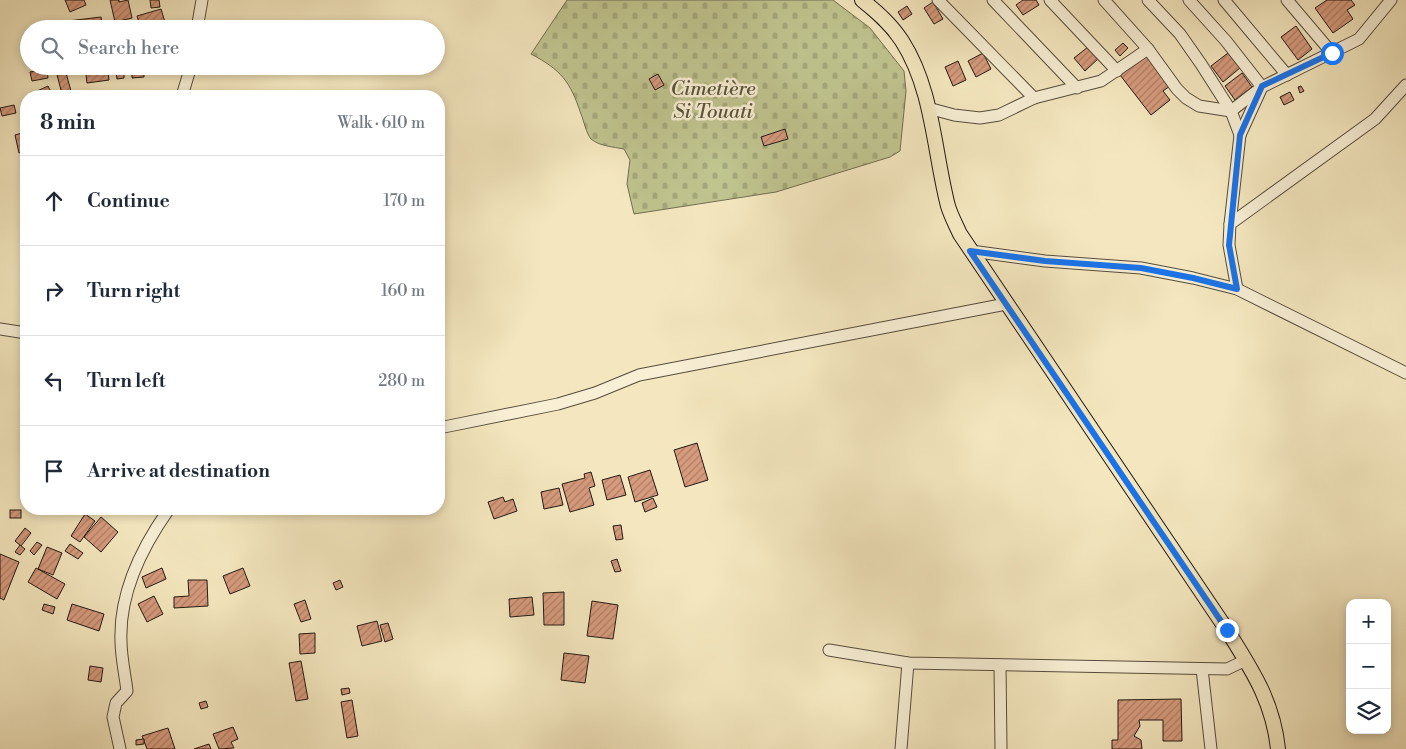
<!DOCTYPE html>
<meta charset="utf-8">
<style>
body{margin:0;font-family:"Libre Bodoni",serif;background:#f6f6f7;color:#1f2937}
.controls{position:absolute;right:15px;bottom:15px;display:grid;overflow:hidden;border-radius:10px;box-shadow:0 2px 8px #0003}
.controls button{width:45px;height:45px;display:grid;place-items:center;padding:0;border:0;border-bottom:1px solid #e0e1e3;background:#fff;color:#1f2937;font:25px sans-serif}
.stop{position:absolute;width:15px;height:15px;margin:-11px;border:4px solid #1a73e8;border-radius:50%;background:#fff}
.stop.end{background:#1a73e8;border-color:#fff;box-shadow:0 1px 5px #0008}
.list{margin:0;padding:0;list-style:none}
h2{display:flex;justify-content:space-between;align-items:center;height:65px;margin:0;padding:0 20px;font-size:21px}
h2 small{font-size:16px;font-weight:400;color:#747a83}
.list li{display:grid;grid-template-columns:32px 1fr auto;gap:15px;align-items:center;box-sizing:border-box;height:90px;padding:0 20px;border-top:1px solid #e0e1e3}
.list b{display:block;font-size:19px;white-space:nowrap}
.list em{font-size:16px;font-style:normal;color:#747a83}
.icon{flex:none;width:28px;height:28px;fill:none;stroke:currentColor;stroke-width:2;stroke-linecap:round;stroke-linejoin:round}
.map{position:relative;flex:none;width:1406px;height:749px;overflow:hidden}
.search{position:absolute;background:#fff;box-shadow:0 2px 8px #0003;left:20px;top:20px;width:425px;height:55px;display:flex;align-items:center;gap:12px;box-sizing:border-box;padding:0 18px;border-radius:28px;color:#747a83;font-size:19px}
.panel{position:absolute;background:#fff;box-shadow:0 2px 8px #0003;left:20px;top:90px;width:425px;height:425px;border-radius:20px}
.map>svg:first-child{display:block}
.cemetery{fill:url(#cemetery-stones);stroke:#716e50}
.building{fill:url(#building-hatch);stroke:#221910}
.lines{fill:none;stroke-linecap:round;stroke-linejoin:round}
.minor-casing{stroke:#564c3c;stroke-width:13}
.major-casing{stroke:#221910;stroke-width:16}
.minor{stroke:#f8efd5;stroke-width:11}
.major{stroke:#f4e7bf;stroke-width:14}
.route{stroke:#1a73e8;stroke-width:6}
.labels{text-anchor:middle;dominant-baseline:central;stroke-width:5;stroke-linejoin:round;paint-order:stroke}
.park-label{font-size:20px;font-style:italic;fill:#59553c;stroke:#f8efd5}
</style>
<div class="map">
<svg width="1406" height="749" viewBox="0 0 1406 749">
<defs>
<pattern id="cemetery-stones" width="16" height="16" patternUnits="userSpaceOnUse" patternTransform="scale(1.25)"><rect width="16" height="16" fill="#c0c48f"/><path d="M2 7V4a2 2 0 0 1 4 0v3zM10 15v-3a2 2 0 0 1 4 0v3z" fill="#a5a87a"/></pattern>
<pattern id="building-hatch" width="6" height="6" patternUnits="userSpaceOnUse" patternTransform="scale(1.25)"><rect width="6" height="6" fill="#d79b7e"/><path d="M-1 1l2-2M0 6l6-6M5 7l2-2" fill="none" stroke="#ae7e66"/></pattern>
</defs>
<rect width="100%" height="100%" fill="#f4e7bf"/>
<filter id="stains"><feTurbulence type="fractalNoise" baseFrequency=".004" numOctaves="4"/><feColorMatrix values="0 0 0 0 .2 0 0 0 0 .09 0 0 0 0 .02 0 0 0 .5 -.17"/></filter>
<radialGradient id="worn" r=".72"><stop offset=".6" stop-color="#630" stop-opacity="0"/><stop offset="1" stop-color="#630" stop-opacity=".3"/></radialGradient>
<path class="cemetery" d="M567,0h266l37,28 34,43 2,20 -6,60 -10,6 -114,35 -142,22 -7,-30 3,-24 -6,-11c-10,-2 -25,-3 -33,-10 -5,-6 -7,-18 -10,-25 -11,-33 -20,-44 -50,-60z"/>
<g class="building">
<polygon points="65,0 84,0 86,5 70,12"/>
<polygon points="110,0 119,0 119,2 128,0 132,18 115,22"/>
<polygon points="150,0 159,0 160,7 151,8"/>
<polygon points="1023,0 1036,0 1039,5 1023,15 1016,5"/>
<polygon points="1327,0 1351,0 1355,5 1347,10 1353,19 1333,33 1315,8"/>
<polygon points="933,2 943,19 934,24 924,8"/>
<polygon points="907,6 912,14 903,20 898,12"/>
<polygon points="161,9 167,29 141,29 137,16"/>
<polygon points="101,17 103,29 69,29 68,21"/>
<polygon points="1296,26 1312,49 1298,60 1281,37"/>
<polygon points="1123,43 1128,48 1120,56 1115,50"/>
<polygon points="1088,47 1100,57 1085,71 1074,58"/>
<polygon points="983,53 991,69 976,77 968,61"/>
<polygon points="1228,53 1240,68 1223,82 1211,66"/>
<polygon points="1145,55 1170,86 1163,91 1170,100 1151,115 1120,75"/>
<polygon points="958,61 966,80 953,86 945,67"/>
<polygon points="59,66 64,66 71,91 62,94 55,67"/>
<polygon points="85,66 107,66 109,80 87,83"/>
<polygon points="47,69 48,78 32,81 30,72"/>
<polygon points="144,71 144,77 132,78 132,72"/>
<polygon points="116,72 124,72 124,78 117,79"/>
<polygon points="1242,73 1252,87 1235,100 1225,86"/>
<polygon points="658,74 664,85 655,90 649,79"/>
<polygon points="48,86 52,94 47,96 34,96 33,93"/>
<polygon points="1301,86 1304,91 1300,93 1298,87"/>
<polygon points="1290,92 1294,100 1284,105 1280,97"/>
<polygon points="14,105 16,113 2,116 0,108"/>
<polygon points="785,129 788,139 764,146 761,137"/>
<polygon points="26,132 26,151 19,153 15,135"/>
<polygon points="697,443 708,480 685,487 674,450"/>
<polygon points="650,470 658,495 635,502 628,477"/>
<polygon points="591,472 595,486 589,488 594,505 570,512 562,484 585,478 584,474"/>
<polygon points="620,475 626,495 607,500 602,480"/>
<polygon points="559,488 563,505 544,509 541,492"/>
<polygon points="503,497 505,502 513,499 517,511 494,519 488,502"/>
<polygon points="653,498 657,507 645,512 642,503"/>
<rect x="10" y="510" width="11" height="8"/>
<polygon points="85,514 95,521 80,542 71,536"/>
<polygon points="101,517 118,532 101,552 84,537"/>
<polygon points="621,525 623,539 616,540 613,526"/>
<polygon points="25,528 31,533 21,546 15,541"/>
<polygon points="37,542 42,545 34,555 30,551"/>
<polygon points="70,544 83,553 78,559 65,551"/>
<polygon points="20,545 25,549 20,555 15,552"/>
<polygon points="47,547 62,553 53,575 38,569"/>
<polygon points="0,554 19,562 4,600 0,598"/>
<polygon points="617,559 621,571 615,572 611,561"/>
<polygon points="36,568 65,584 57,599 28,582"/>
<polygon points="162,568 166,579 146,588 142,577"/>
<polygon points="243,568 250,586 230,594 223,576"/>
<polygon points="188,580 207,580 208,606 174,608 174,597 189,596"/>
<polygon points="340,580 343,587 336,590 333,583"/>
<polygon points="564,592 564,625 544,625 543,593"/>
<polygon points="154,596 163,614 147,622 138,604"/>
<polygon points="532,597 534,615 510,617 509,599"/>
<polygon points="305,600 311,619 301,622 294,604"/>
<polygon points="592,601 618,605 613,639 587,636"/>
<polygon points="44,604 55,607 53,614 42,610"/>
<polygon points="72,604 104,614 99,631 67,620"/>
<polygon points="377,621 382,641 362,646 357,626"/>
<polygon points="388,623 393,639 385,642 380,625"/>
<polygon points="315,633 315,653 300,654 299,634"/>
<polygon points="564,653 589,656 585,683 561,680"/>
<polygon points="301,661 308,699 296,701 289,663"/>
<polygon points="90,666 103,668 101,682 88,680"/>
<polygon points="349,688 350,693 342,695 341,689"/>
<polygon points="1181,699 1182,741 1163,741 1163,720 1139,720 1140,726 1134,736 1141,740 1142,749 1112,749 1112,740 1118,740 1118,700"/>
<polygon points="352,700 358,736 347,738 341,702"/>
<polygon points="206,701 208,707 201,709 199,703"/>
<polygon points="233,727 238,739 231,742 234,748 219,749 213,734"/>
<polygon points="168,728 175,749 147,749 142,736"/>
<polygon points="144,739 144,744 136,745 136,740"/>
<polygon points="209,744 211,749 194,749"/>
</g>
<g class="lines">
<defs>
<g id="minor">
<polyline points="938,0 1034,98"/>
<polyline points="993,0 1077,88"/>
<polyline points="1050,0 1117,71"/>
<polyline points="1104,0 1148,49 1177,89 1186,98 1199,106 1231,111 1262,87 1359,39 1391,0"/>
<polyline points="1148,0 1180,34 1201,64 1231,111 1240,135 1230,224"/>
<polyline points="1189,0 1226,41 1262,87 1240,135"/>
<polyline points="1224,0 1287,75"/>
<polyline points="1287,0 1332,53"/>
<polyline points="197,29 202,0"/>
<polyline points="182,96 191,66"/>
<polyline points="928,108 954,115 980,118 999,115 1034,98 1101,81 1148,49"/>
<polyline points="971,251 1045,261 1141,268 1193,278 1237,289 1406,373"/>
<polyline points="1237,289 1229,245 1230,224 1375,119 1406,85"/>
<polyline points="0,329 26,333"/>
<polyline points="439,428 558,404 595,393 639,375 1006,304"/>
<polyline points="829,650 908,663 1227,669 1246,660"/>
<polyline points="1000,665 1001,749"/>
<polyline points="1202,669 1211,749"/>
<path d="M120,749l-7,-32 3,-14 11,-12c-2,-17 -6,-34 -6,-50 -2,-48 21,-94 48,-132"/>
<polyline points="901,749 908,663"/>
</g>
<path id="major" d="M862,0c15,12 29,24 40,41 31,48 32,111 46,165 3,10 8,19 12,28l267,396c25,40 46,71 51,119"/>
</defs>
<use href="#minor" class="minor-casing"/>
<use href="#major" class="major-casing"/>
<use href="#minor" class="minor"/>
<use href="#major" class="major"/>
</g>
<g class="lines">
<polyline class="route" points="1227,630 970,251 1045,261 1141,268 1193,278 1237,289 1229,245 1240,135 1262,86 1332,53"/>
</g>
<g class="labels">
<g class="park-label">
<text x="713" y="89">Cimetière<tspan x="713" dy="23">Si Touati</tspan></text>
</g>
</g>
<rect width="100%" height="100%" filter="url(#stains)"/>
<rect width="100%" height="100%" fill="url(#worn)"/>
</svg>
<div class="controls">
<button>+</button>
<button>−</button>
<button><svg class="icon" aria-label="layers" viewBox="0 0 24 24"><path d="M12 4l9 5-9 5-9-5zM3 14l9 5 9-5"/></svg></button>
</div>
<div class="stop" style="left:1332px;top:53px"></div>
<div class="stop end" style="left:1227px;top:630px"></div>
<div class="search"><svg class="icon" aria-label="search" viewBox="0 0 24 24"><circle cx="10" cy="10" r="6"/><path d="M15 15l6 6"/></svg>Search here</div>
<section class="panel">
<h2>8 min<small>Walk · 610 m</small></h2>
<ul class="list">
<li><svg class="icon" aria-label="ahead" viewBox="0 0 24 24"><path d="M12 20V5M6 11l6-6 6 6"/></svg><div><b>Continue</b></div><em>170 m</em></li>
<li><svg class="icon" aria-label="right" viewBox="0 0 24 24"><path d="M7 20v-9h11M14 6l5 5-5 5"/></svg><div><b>Turn right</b></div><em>160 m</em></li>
<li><svg class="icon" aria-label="left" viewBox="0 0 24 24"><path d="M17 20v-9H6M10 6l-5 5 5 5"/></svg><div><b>Turn left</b></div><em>280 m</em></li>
<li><svg class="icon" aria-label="arrive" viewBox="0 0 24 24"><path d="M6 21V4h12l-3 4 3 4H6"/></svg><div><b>Arrive at destination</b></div></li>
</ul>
</section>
</div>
